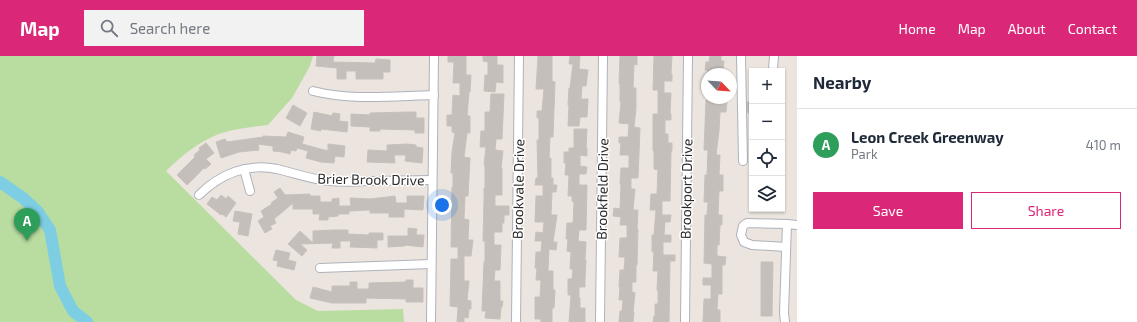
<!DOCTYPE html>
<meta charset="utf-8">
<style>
body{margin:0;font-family:"Exo 2",sans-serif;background:#f2f2f3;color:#1f2937}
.controls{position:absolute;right:12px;top:12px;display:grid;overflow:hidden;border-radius:0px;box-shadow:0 1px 3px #0004}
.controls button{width:36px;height:36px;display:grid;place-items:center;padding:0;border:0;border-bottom:1px solid #e0e1e3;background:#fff;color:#1f2937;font:20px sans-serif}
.compass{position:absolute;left:701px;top:12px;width:36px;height:36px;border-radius:50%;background:#fff;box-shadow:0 1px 3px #0004;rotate:115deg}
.you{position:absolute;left:442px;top:149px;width:14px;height:14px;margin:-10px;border:3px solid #fff;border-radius:50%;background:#1a73e8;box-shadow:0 0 0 6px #1a73e833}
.badge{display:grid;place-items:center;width:26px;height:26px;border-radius:50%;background:#db2777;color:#fff;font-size:13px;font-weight:700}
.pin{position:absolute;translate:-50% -33px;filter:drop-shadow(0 1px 2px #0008)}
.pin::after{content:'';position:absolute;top:21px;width:14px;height:12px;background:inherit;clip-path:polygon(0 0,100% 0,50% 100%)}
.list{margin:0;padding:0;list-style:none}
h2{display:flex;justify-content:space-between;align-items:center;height:52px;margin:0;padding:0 16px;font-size:17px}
h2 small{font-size:13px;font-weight:400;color:#747a83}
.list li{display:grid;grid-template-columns:26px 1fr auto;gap:12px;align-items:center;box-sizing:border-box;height:72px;padding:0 16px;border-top:1px solid #e0e1e3}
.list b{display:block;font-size:15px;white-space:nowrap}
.list p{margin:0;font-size:13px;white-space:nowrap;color:#747a83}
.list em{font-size:13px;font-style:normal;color:#747a83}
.actions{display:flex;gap:8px;padding:12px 16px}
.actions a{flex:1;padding:9px 0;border:1px solid #db2777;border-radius:0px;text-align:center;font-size:14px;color:#db2777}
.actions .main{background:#db2777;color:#fff}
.icon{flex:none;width:22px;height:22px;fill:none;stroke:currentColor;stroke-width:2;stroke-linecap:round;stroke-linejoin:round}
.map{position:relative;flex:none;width:797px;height:266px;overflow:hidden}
header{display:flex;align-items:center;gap:24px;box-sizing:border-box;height:56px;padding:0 20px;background:#db2777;color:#fff}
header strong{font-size:19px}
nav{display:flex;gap:22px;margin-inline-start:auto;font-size:14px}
.search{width:280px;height:36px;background:#f2f2f3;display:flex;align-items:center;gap:10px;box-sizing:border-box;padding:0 14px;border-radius:0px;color:#747a83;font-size:15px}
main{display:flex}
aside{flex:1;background:#fff}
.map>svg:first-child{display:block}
.green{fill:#b9dda1}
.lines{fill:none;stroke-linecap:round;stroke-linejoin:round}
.river{stroke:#7dcee3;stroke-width:12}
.building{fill:#c4bfbb;stroke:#c7c1b9}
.minor-casing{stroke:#afb2ba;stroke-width:10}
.minor{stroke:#fff;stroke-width:8}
.labels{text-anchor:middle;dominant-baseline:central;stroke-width:3;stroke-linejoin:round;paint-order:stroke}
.street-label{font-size:14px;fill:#2b2b2b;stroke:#fff}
</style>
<header>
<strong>Map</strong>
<div class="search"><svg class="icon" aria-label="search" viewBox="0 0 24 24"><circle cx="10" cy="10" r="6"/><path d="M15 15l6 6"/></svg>Search here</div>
<nav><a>Home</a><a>Map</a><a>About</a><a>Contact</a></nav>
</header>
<main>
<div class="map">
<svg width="797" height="266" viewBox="0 0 797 266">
<rect width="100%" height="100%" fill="#ece5df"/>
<path class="green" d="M0,0h313l-3,10 -18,32 -24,27c-16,2 -33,3 -49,9 -19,7 -38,22 -53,37l130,129 22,11 85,-2 1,13h-404z"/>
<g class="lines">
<polyline class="river" points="0,126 23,142 38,156 50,174 60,230 73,255 87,266"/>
</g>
<g class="building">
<polygon points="317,0 334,0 333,6 375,7 376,3 390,4 390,16 383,16 383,23 356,23 356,15 346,15 346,23 337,23 337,12 316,10"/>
<polygon points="448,0 466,0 466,19 471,19 470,36 469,36 467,60 470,60 470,77 467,77 464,101 470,102 468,140 465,140 464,163 469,164 468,184 473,184 471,200 464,200 464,225 469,225 467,244 471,245 471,253 469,253 468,262 464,261 464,266 457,266 458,251 450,250 451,203 458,203 458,191 451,191 452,131 453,131 453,117 451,117 452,96 455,77 452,76 452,70 447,70 447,59 452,59 453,39 460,40 460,27 453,27 454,6 448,6"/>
<polygon points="483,0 497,0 497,9 503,9 503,27 496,26 495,36 484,35 485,19 488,19 488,6 483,5"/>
<polygon points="538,0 552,0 552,25 555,26 553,81 550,81 549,102 551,102 551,122 553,122 553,129 557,129 556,136 552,136 551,159 557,159 553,186 557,186 556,194 549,193 548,215 553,215 553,234 555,234 554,252 552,252 552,266 541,266 541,263 535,263 535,241 540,241 541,224 536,224 537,212 535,212 536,196 541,196 542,185 535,185 536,176 543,177 544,166 535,166 536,140 543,140 543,129 535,129 536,122 538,122 537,84 539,84 539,62 537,62 537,55 542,55 544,33 536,33"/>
<polygon points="570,0 580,0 579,13 588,14 586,30 582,30 581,43 588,43 587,61 580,61 579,70 568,70 569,49 568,49 569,32 570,32 573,8 569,8"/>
<polygon points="620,0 637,0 637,9 634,8 633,32 636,32 636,52 634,71 640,72 638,122 631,122 631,133 635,133 633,154 638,154 637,173 638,173 637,209 636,209 636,226 632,226 632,236 635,237 633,256 634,256 633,266 619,266 620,255 622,255 623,244 619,244 620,231 619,231 620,214 624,214 625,201 619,201 620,182 627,182 627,169 620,169 621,161 613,160 614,152 620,153 621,128 620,128 621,112 629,112 629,99 620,99 621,87 619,87 619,81 628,81 629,68 619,67 621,46 620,46 620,28 619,28"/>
<polygon points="654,0 672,0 671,18 672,18 672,25 664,25 664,37 671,37 670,58 671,58 671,64 665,64 665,78 668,78 668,87 672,87 672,95 671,95 670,145 662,145 662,159 671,159 670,166 665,166 664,179 671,179 671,186 663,186 663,199 675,199 675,205 670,205 669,266 653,266 654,260 655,260 655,248 658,248 658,234 657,234 658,215 653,215 654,196 652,196 652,179 654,179 656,154 650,154 651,138 657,138 658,114 654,113 654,95 653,95 653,58 658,58 658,34 653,34"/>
<polygon points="710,0 721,0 721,5 724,5 723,14 722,14 721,18 707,18 708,14 705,14 706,6 709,6"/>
<polygon points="491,38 504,38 502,83 496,83 495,94 503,95 501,112 502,112 502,139 495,139 495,150 509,150 509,159 504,159 504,167 502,167 502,176 494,176 494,189 501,189 500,214 495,214 494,225 500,225 500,245 503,245 502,251 501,251 500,263 485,262 486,255 482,255 484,206 485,206 485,185 483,185 484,146 484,132 485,132 485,109 484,109 486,91 480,91 481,75 485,75 485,56 490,56"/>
<polygon points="706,44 727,45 726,56 720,56 719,75 716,99 720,99 719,119 723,119 723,135 719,135 718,159 722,159 722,169 720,169 719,189 717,189 717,200 726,201 725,209 722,209 722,238 718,238 717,254 720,254 720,266 703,266 704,243 711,243 711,229 703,229 703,222 712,222 712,208 704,207 705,159 707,159 708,146 704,146 705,119 707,119 708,94 704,94"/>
<polygon points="747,46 751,46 751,57 748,57"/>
<polygon points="293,49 307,57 300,70 286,62"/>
<polygon points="314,56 332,60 333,57 340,58 339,65 348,66 347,76 321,73 321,75 311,73"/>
<polygon points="408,56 416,56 416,62 424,62 424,77 415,77 415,74 380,73 380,75 370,75 370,71 351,70 351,58 370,59 370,57"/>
<polygon points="574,73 587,73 586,92 587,92 587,100 580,99 580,110 587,111 586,118 579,118 579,129 587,129 586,174 579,174 578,185 586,186 585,204 586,204 585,223 585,231 579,231 579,242 580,242 580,252 585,252 585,266 569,266 571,239 568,239 568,223 572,223 573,213 570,213 571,196 567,195 568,183 566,183 567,167 573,167 574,146 572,145 572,140 568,140 569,119 565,119 566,107 564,107 564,96 569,96 569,92 574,92"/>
<polygon points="288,76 304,81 302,88 328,95 328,88 345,90 344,101 335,100 334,107 321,106 306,102 308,95 297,92 296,95 291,94 290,98 282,96 273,95 273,90 258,88 259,94 239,96 221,102 216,86 225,83 227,86 263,81 263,80 286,81"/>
<polygon points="206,87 214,97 206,103 211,108 205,113 204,112 187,129 177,119 195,101 194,99 200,94 199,92"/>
<polygon points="407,88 416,89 416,91 423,92 422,107 405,105 406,99 394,99 395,107 367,106 368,94 387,95 387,89"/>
<polygon points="280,132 285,139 310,138 310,140 320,140 320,146 332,146 332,143 339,142 339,150 351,150 350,142 370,143 395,140 396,147 407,147 407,140 424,140 423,154 404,153 404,161 389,161 389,157 370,157 370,154 349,155 349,158 338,158 338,160 328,161 328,164 319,164 320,158 313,158 313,153 293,153 293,147 274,163 276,167 270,170 272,173 265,177 258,165 264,161 261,155 272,148 271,147 278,142 274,136"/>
<polygon points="221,139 226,143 228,140 236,147 226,161 222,158 221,159 207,148 212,141 217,144"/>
<polygon points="235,155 252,158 248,180 238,178 240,166 233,165"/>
<polygon points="408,172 417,173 416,179 424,179 423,191 405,189 405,190 388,191 388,180 408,180"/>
<polygon points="333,174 348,174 348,178 369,179 369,177 383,177 383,184 377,184 377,192 350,191 351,185 340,185 340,192 332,192 333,187 300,188 307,194 302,200 288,188 300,175 313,187 313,175"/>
<polygon points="276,194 290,197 288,204 296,206 294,214 277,210 278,205 273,204"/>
<polygon points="761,206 773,206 772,260 761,260"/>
<polygon points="406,224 413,224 413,232 423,232 423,246 406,246 406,243 366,242 366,247 332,247 310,242 313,231 332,236 332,230 350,230 350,226 357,226 357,233 369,233 369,227 406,226"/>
</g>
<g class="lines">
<defs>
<g id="minor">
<polyline points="741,0 743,105"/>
<polyline points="773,13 774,0"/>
<path d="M313,35c39,10 81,5 121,4"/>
<polyline points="244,113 250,135"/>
<path d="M199,139c21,-21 48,-32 78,-26 17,4 33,10 51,12 13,1 27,1 40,0 21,0 43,-1 64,-1"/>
<polyline points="786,191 752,189 744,186 741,179 743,170 747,167 787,168"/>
<polyline points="320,212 431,208"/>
<polyline points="431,266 434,0"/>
<polyline points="516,266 519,0"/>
<polyline points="600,266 603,0"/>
<polyline points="685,266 688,0"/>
<polyline points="785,266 784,257 787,168 797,169"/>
</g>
</defs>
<use href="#minor" class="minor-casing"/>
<use href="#minor" class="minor"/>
</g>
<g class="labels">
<g class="street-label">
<text transform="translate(371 123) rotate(1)">Brier Brook Drive</text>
<text transform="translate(518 133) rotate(-89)">Brookvale Drive</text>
<text transform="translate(602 133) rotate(-89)">Brookfield Drive</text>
<text transform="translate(686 133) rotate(-89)">Brookport Drive</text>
</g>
</g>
</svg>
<div class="controls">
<button>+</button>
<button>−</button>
<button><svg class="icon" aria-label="locate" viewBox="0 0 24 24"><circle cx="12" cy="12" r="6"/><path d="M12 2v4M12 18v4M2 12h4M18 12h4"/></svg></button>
<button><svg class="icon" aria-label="layers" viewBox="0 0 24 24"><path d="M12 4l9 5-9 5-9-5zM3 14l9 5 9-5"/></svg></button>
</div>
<svg class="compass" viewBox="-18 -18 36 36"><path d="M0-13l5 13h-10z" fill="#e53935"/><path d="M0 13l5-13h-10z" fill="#747a83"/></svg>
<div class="you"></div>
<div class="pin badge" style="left:27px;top:185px;background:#2e9e5b">A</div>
</div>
<aside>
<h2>Nearby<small></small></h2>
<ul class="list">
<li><span class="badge" style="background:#2e9e5b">A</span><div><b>Leon Creek Greenway</b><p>Park</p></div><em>410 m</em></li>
</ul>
<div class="actions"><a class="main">Save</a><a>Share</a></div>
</aside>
</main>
